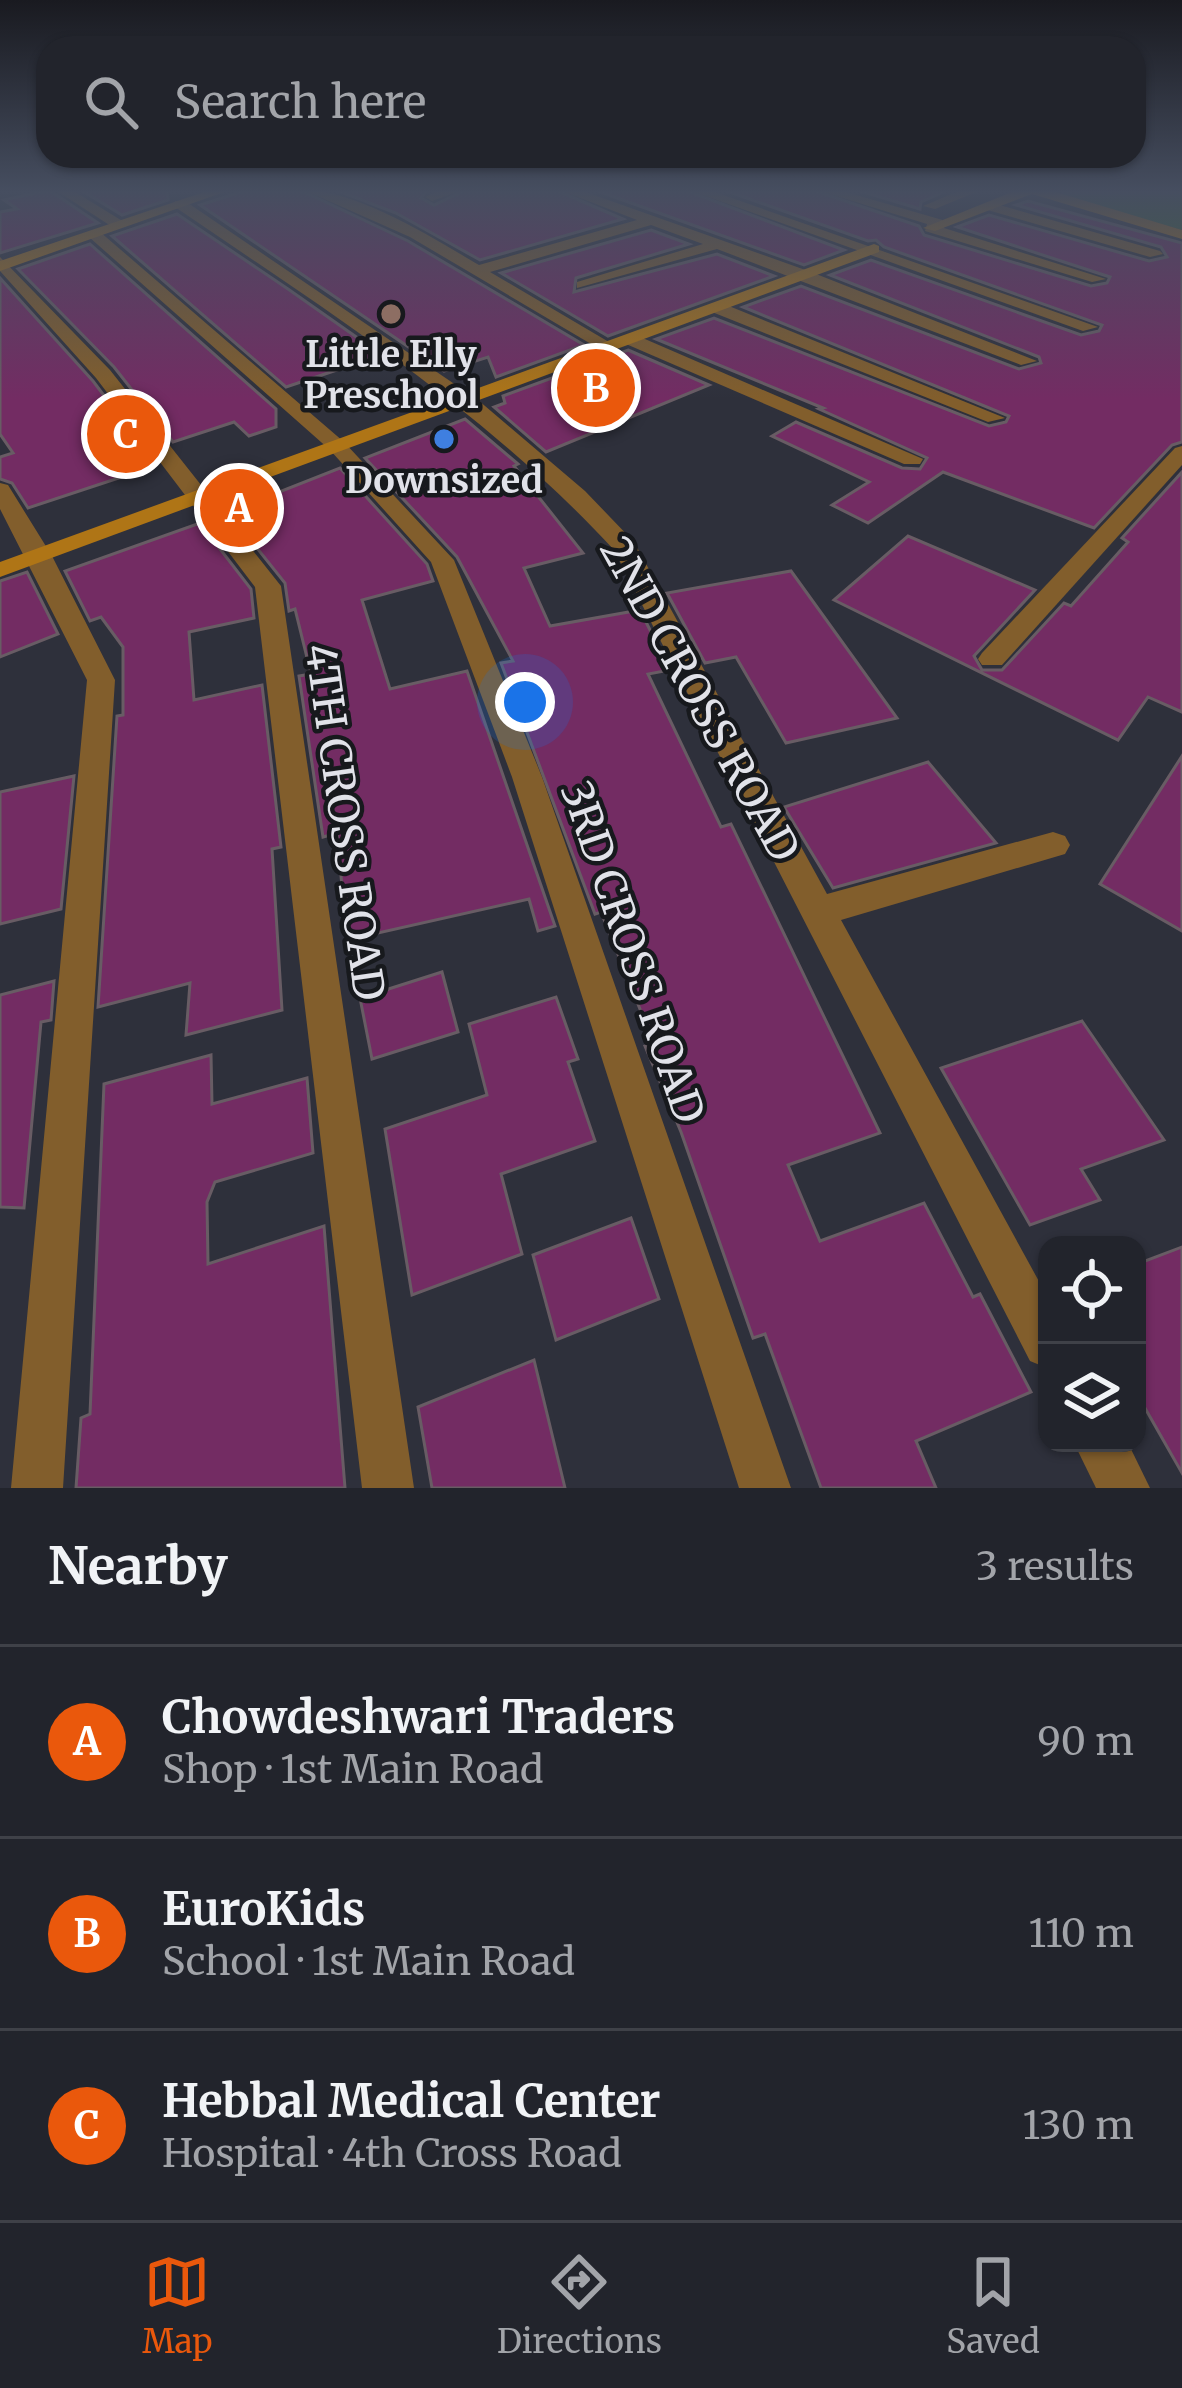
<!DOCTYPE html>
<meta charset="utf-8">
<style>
body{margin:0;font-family:Merriweather,serif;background:#2e3038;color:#f1f3f6}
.controls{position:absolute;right:36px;bottom:36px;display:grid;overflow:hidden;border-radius:24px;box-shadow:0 3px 9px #0004}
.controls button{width:108px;height:108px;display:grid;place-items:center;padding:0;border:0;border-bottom:3px solid #3f4148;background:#22242c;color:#f1f3f6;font:60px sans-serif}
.you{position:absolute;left:525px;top:702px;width:42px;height:42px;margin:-30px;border:9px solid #fff;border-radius:50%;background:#1a73e8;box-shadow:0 0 0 18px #1a73e833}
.badge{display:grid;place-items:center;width:78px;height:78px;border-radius:50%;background:#ea580c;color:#fff;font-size:39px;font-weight:700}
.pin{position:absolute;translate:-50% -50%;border:6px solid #fff;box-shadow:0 3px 12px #0006}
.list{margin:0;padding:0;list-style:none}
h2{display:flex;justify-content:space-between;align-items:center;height:156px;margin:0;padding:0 48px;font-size:51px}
h2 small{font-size:39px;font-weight:400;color:#a2a4a9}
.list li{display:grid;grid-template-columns:78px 1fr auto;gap:36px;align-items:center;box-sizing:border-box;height:192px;padding:0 48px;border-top:3px solid #3f4148}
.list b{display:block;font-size:45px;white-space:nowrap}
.list p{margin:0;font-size:39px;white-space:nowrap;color:#a2a4a9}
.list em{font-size:39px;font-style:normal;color:#a2a4a9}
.icon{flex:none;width:66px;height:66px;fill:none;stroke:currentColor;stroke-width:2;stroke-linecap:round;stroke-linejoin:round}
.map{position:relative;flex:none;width:1182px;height:1488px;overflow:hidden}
.search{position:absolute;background:#22242c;box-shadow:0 3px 9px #0004;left:36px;right:36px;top:36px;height:132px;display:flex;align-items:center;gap:30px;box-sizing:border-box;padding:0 42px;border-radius:36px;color:#a2a4a9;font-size:45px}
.sheet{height:732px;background:#22242c}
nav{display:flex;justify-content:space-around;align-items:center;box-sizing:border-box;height:168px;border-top:3px solid #3f4148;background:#22242c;font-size:33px;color:#a2a4a9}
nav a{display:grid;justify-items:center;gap:6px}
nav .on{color:#ea580c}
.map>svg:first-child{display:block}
.green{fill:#3b6833}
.building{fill:#732c63;stroke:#685c64;stroke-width:3}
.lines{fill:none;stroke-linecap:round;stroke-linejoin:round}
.street{fill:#825e2c;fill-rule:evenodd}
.secondary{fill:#af7516;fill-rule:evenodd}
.education-dot{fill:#8d6e63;stroke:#17191d;stroke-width:4.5}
.shop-dot{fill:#3f7fe0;stroke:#17191d;stroke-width:4.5}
.labels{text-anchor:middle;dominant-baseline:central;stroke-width:9;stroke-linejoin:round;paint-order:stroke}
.far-poi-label{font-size:36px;font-weight:bold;fill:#e1e2e9;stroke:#17191d}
.street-label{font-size:42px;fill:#e1e2e9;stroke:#17191d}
</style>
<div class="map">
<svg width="1182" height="1488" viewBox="0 0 1182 1488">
<rect width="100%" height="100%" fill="#2e303b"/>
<polygon class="green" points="1069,190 1182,190 1182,230 1058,195"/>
<g class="building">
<polygon points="49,190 98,223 0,253 0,212 17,209 4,200"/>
<polygon points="81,190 167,190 168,200 122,215"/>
<polygon points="247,190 300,190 408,241 584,345 496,377 488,357 444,371 200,205"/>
<polygon points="336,190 428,190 421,198 434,205 466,190 556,190 623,219 480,260 396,213"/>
<polygon points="595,190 685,190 844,250 804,265"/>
<polygon points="724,190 813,190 919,226 924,235 1091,286 1107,283 1110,277 957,227 989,215 1149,261 1167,257 1161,247 1016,205 1028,201 1182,243 1182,442 1172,445 1094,528 943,472 868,523 832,505 869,482 772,436 796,422 902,468 920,469 927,458 819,409 823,408 656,339 714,318 989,426 1006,422 1009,416 743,307 801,286 1019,369 1041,363 1039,357 830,275 871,260 1081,335 1099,331 1102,325 884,247 876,240 868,241"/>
<polygon points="857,190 948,190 921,202 920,209"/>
<polygon points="177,214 288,289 382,355 286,387 112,236"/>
<polygon points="651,230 689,244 576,278 574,292 717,254 774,276 608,336 501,273"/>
<polygon points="90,244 276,409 276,427 249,436 234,422 173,442 114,367 18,269"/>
<polygon points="0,278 93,381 146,451 139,453 152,467 28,508 12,483 0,479 0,457 13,453 0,434"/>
<polygon points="628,350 709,385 546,452 494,407 505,403 503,396"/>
<polygon points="465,419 518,464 514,466 583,553 524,568 550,626 640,610 670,670 648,674 721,827 731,824 880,1133 788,1165 820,1241 924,1203 973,1297 980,1294 1031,1392 916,1441 936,1488 821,1488 765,1334 753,1338 681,1132 645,1046 654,1044 601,912 595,914 501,663 513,661 457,557 365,458"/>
<polygon points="340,468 427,564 433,581 362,600 390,689 467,671 555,926 538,931 529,899 347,940 337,833 323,837 299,676 311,674 295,609 289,611 285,583 228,512"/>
<polygon points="1182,472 1182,712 1148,697 1118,740 834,600 908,536 1035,590 974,656 982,670 1002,670 1064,603 1071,606 1128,542 1122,538"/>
<polygon points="200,523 251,589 254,618 189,632 194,700 262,685 281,847 272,849 282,1010 186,1035 190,983 98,1007 117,716 123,715 123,647 101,617 90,621 65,571"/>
<polygon points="791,571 897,718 786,743 736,657 705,663 667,593"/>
<polygon points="27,572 58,634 0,657 0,581"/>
<polygon points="1182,756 1182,931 1100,884"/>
<polygon points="928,762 996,843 833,888 784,807"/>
<polygon points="74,776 61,909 0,924 0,792"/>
<polygon points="442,972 458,1032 372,1059 360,998"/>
<polygon points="54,981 51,1020 41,1022 24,1208 0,1207 0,995"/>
<polygon points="556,997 578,1059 568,1062 595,1141 501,1174 522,1254 412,1295 385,1129 487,1095 469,1024"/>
<polygon points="1082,1021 1164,1140 1081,1169 1100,1200 1030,1225 941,1068"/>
<polygon points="211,1055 212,1104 307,1078 313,1153 215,1182 207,1202 208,1264 324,1226 345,1488 76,1488 81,1418 90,1414 104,1084"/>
<polygon points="631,1218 659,1299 556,1340 533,1255"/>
<polygon points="1182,1247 1182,1473 1137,1394 1137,1264"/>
<polygon points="534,1360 565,1488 432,1488 418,1407"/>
</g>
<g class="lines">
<g class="street">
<polygon points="72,190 124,222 126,225 114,228 57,191"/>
<path d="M304,190c53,0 129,48 175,75l158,-45 -77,-30h20l231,82 226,89 -16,4 -304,-116 -140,39v-6l126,-38 -52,-19 -161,47 124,73 3,4 -9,5 -198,-117z"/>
<polygon points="440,190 462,190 432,201 425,197"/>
<polygon points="689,190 709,190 1098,327 1083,331"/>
<polygon points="817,190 839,190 946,221 944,228 1106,279 1092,282 925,231 927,224"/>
<polygon points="961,190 981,190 935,209 923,206"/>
<path d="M175,201h10l293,199 107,91 49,51 193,352 226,-62 12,4 5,9 -5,9 -224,66 206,376v72l-17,-7 -416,-811c-128,-139 -284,-237 -439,-343z"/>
<polygon points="989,202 1160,251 1163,254 1150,257 984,209"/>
<polygon points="89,231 99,231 344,442 454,560 542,777 791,1488 739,1488 512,777 431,562 330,450 89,237"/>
<polygon points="0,257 110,370 281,586 414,1488 362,1488 255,587 96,378 0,271"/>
<polygon points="712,304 724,304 1005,418 988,422 712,312"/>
<polygon points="626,336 638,336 923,459 920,464 904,464 626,344"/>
<polygon points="1182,446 1182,465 1002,665 982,665 978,659 982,653 1175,448"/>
<polygon points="0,483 8,485 52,556 115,680 63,1488 11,1488 87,680 0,509"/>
<polygon points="1074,1443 1128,1443 1150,1488 1096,1488"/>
</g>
<g class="secondary">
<polygon points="210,190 230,190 0,271 0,261"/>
<polygon points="1017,190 1049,190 1182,230 1182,239 1032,194 935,231 923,228"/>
<polygon points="874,244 879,246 879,252 0,577 0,562"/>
</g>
</g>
<linearGradient id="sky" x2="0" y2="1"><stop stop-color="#191a20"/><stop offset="0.48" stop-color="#464e60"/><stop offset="1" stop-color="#464e60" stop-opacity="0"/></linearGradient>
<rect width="1182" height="399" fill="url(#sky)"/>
<circle class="education-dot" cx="391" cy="314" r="12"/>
<circle class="shop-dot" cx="444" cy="439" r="12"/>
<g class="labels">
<g class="far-poi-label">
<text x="391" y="354">Little Elly<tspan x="391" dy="41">Preschool</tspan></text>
<text x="444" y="480">Downsized</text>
</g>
<g class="street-label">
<text transform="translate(700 699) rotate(61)">2ND CROSS ROAD</text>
<text transform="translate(345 822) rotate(82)">4TH CROSS ROAD</text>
<text transform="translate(633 952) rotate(71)">3RD CROSS ROAD</text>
</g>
</g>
</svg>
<div class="controls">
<button><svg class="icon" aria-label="locate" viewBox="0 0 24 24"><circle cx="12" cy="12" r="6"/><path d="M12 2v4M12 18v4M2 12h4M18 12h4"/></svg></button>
<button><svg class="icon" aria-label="layers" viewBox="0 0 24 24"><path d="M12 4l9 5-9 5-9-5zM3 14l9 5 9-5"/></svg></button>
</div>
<div class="you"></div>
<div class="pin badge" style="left:239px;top:508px">A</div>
<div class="pin badge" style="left:596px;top:388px">B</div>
<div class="pin badge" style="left:126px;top:434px">C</div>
<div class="search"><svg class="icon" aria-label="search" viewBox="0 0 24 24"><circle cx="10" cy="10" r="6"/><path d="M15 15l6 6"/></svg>Search here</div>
</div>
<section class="sheet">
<h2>Nearby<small>3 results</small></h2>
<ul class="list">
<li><span class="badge">A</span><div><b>Chowdeshwari Traders</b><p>Shop · 1st Main Road</p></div><em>90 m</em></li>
<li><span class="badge">B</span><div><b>EuroKids</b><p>School · 1st Main Road</p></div><em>110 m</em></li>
<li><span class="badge">C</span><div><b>Hebbal Medical Center</b><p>Hospital · 4th Cross Road</p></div><em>130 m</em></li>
</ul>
</section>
<nav>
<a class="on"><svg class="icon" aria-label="map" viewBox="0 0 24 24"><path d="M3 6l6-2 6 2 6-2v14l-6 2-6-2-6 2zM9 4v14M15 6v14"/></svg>Map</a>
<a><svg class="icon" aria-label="directions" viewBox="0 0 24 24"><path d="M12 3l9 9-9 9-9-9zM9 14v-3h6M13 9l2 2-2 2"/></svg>Directions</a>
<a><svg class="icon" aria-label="saved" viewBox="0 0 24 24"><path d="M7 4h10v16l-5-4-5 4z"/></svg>Saved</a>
</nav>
